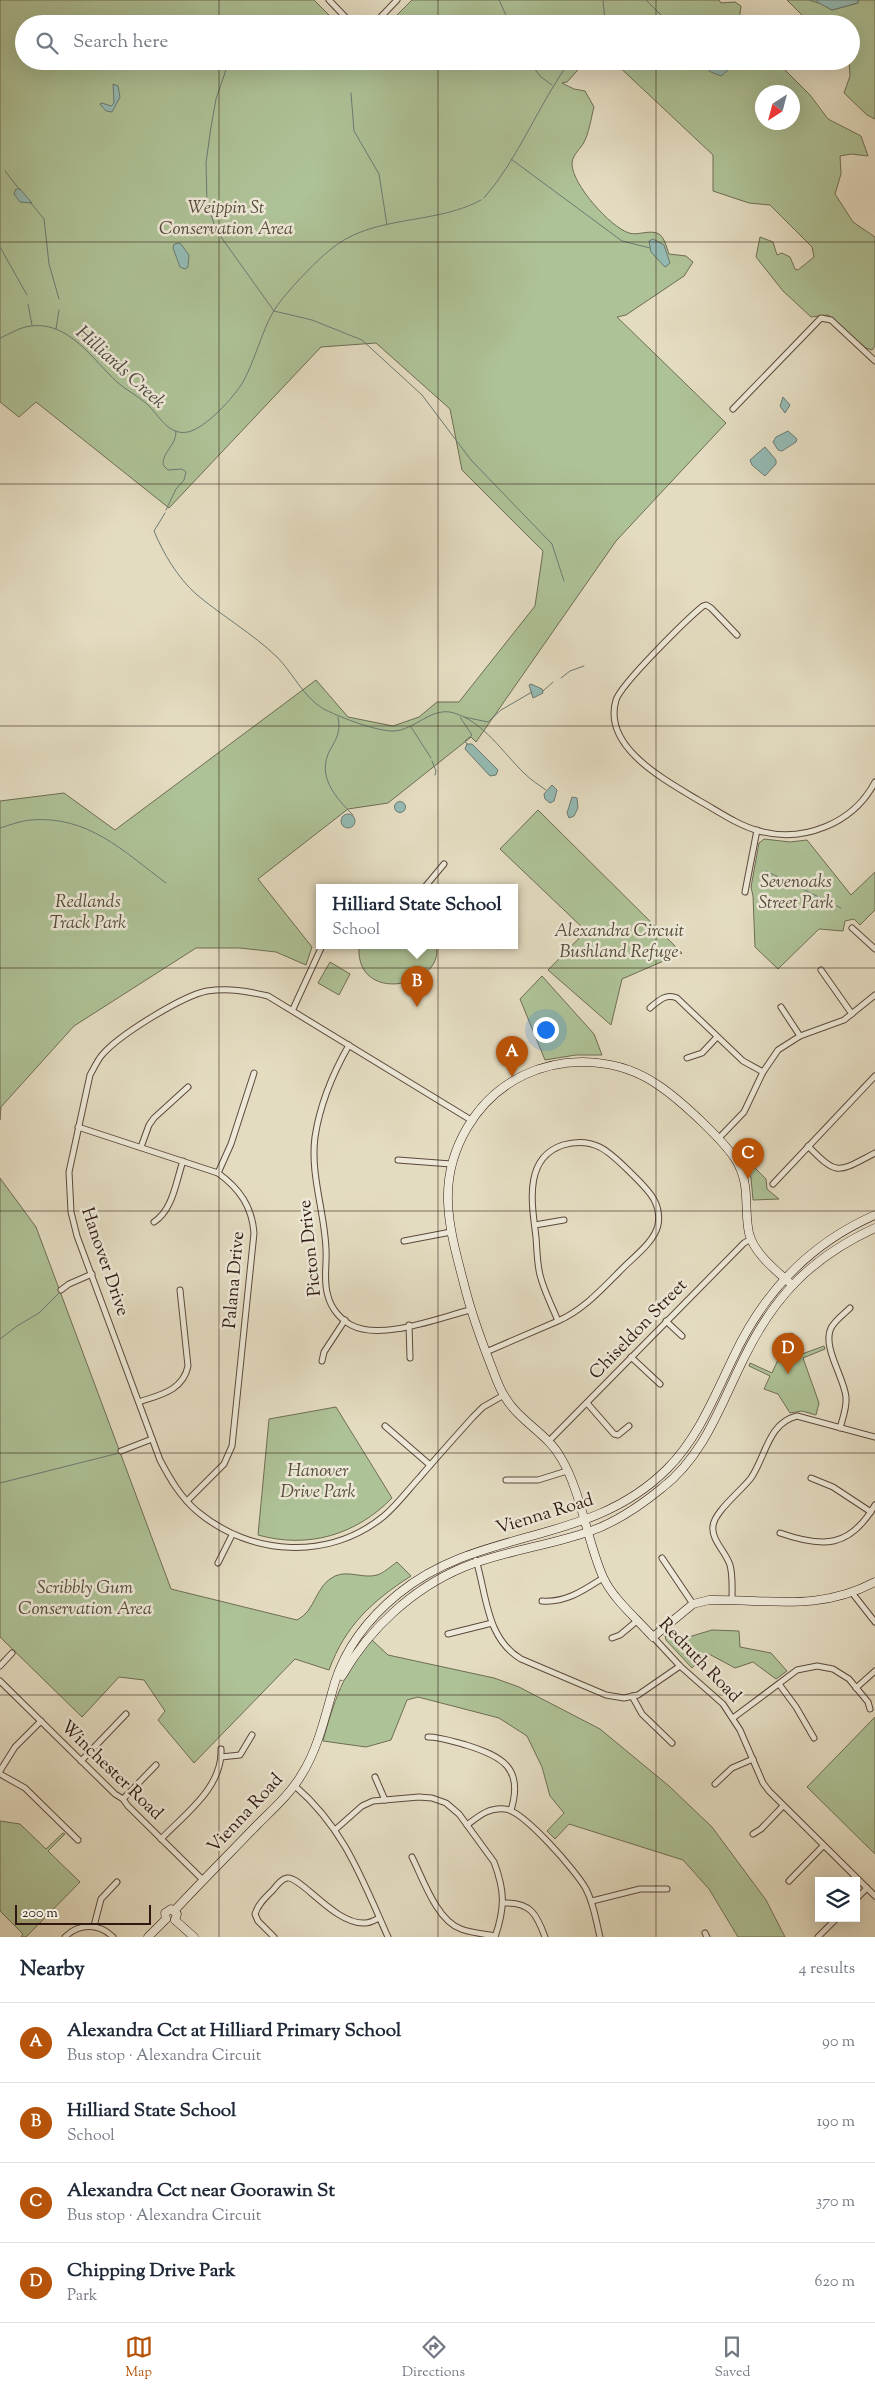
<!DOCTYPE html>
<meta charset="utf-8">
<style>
body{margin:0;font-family:"Sorts Mill Goudy",serif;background:#f2f2f3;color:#1f2937}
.controls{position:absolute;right:15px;bottom:15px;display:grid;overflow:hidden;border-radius:0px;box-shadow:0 5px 20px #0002}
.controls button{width:45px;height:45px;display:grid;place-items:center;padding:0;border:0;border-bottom:1px solid #e0e1e3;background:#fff;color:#1f2937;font:25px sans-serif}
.compass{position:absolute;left:755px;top:85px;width:45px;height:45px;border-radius:50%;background:#fff;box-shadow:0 5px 20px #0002;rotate:216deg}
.scale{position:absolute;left:15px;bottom:12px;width:136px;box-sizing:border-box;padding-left:5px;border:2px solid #2e1811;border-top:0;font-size:14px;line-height:18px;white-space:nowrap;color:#2e1811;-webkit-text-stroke:4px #ede8d7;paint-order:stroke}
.you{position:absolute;left:545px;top:1029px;width:18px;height:18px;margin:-12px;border:4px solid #fff;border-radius:50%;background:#1a73e8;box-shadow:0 0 0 8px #1a73e833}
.badge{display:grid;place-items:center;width:32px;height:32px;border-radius:50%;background:#b45309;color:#fff;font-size:16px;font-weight:700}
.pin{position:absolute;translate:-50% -41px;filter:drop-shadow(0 1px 2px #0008)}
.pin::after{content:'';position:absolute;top:26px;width:18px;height:15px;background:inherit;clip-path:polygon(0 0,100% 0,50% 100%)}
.popup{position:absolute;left:316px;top:884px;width:202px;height:65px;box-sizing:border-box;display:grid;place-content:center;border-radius:0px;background:#fff;filter:drop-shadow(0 1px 4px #0005);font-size:16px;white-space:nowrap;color:#747a83}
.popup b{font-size:19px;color:#1f2937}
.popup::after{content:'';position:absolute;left:50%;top:100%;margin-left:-10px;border:10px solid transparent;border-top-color:#fff}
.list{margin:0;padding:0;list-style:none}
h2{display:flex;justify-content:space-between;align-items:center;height:65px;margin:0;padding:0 20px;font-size:21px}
h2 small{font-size:16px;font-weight:400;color:#747a83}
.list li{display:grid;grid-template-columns:32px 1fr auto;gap:15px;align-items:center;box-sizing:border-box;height:80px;padding:0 20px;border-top:1px solid #e0e1e3}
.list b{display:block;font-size:19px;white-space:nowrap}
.list p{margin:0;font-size:16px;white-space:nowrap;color:#747a83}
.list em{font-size:16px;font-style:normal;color:#747a83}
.icon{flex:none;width:28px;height:28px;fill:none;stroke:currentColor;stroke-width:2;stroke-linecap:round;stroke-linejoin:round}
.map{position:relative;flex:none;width:875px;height:1937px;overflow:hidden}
.search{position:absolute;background:#fff;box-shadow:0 5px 20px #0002;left:15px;right:15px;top:15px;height:55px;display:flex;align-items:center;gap:12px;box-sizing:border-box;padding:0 18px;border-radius:28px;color:#747a83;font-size:19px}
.sheet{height:385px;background:#fff}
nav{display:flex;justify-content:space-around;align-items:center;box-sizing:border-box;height:70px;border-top:1px solid #e0e1e3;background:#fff;font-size:14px;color:#747a83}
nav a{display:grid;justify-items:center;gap:2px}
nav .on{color:#b45309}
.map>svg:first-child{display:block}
.green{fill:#aec297;stroke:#6e6d54;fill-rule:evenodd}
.water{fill:#95bbb4;stroke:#6c7a73}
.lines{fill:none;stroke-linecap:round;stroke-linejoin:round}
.stream{stroke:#6c7a73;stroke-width:1}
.street-casing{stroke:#5c493d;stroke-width:7}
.secondary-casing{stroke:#2e1811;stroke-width:9}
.street{stroke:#ede8d7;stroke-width:5}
.secondary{stroke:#ede8d7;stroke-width:8}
.grid{fill:none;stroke:#2e1811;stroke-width:1;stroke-opacity:0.55}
.labels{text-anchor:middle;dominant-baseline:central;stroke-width:5;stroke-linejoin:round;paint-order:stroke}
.park-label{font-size:18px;font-style:italic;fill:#544b39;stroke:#ede8d7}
.street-label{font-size:18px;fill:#2e1811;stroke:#ede8d7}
.water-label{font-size:19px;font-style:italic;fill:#4d4942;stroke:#ede8d7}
</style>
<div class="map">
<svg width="875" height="1937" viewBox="0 0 875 1937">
<rect width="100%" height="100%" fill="#e4dcc1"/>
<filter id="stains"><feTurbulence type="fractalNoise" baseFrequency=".004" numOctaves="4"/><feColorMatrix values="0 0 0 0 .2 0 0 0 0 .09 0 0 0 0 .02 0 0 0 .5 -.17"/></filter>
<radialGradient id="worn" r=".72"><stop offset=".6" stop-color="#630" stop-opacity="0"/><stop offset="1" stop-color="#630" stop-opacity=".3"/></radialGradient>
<g class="green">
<path d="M0,0h314l24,24h-314v37h562l-19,21 -5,1 12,6 11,2 9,16c-3,11 -5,27 -11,37 -4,6 -11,12 -11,20 0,20 38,63 57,69 9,3 21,-4 30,1 5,3 8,14 10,20l17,2 7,6 -9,14 -58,39 -9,2 109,106 -110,118 -140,201 -5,-5 -83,66 -40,6 -90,70 54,68 -6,18 -30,-13 -36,-4h-44l-122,78 -73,81 -1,13v-319l64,-8 51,37 201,-150 32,37 45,9 26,-9 18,-15h22l76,-96 8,-55 -81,-81 -12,-61 -74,-66 -55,4 -152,161 -133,-106 -17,15 -19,-15z"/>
<polygon points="412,0 719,0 721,3 735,2 741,6 739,20 741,24 388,24"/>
<polygon points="787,0 817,0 832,10 858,3 858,0 875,0 875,119 867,115 844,93 850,76 849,61 851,61 851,24 811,24"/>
<path d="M613,61h163l34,34 18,24 33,17 7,20 -17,-2 -11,2 1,18 -6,20 18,28 22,15v109l-3,4 -6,-2 -38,-33 -17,2 -28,-26 -27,-34 4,-20 13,5 4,13 5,-2 8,4 5,12 3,1 16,-13 -2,-10 -42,-42 -21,-2 -36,-12v-36zM762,92h30v30h-30z"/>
<polygon points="538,810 682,953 622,979 611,1025 548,970 586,931 500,849"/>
<polygon points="764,839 790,842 807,840 851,895 875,872 875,910 860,925 854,919 845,921 843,931 819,929 778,969 755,947 753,896 751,887 759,843"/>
<path d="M359,946h77c10,39 -81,61 -77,0z"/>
<polygon points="330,962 350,974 339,995 318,983"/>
<polygon points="542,976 594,1034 602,1055 576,1055 545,1060 520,999"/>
<polygon points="746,1159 766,1179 767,1189 779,1199 753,1200 751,1178 744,1161"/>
<path d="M0,1178l36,49 135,362 126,31c19,-9 18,-35 38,-44 14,-6 28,3 42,-1 7,-2 14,-9 20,-13l14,14c-39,25 -66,50 -82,94l-34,-11 -101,104 -36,-43 7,-9 -21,-31 -25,-3 -37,40 -82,-80z"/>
<polygon points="790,1333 794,1334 802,1354 824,1346 825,1349 803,1358 819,1403 816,1415 802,1411 790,1413 778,1394 764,1389 770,1376 749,1366 750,1363 772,1373"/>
<path d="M336,1407l56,91c-36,37 -84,51 -134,37l11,-116z"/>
<polygon points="674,1628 682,1639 712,1630 739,1631 740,1647 771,1653 787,1671 776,1679 753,1662 735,1668 709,1654 703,1656 692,1668 666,1640 665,1636"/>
<path d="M372,1640l16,15 106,23 25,9 81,42 69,57 43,41 54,73 19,37h-47l-29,-48 -26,-29 -114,-36 -14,15 -8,-8 17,-18 -14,-17 -8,-29 -15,-31 -28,-18 -81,-21 -11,3 -16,40 -25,7 -43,-6c10,-37 21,-72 49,-101z"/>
<polygon points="875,1717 875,1854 807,1787"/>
<polygon points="0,1821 20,1824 46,1849 63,1833 65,1834 48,1851 80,1882 26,1937 21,1937 23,1934 0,1911"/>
</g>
<g class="water">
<polygon points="817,0 858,0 858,3 832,10 817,2"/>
<polygon points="698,61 727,61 728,70 721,76 711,72"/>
<polygon points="113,84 118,86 120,97 112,112 106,111 100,104 102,103 111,106 114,103"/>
<polygon points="16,189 20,189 32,203 20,202 14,194"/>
<polygon points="653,239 664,245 670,263 665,267 651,252 649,241"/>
<polygon points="180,243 189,255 188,267 185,269 180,267 173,248 174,244"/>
<polygon points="783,397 790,405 785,413 780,406"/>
<polygon points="788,431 797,439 796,442 782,451 778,450 773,442 776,437"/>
<polygon points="765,447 776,460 776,464 765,476 752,465 750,460"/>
<polygon points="531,684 542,689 543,693 533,698 529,685"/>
<polygon points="467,744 472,744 498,770 496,775 490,776 465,749"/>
<polygon points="552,785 557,790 554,801 550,803 545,799 544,794"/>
<polygon points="572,797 577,798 578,808 574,816 569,818 567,813"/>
<circle cx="400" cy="807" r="5.5"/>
<circle cx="348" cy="821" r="7"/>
</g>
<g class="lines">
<g class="stream">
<polyline points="499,0 510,24"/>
<polyline points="646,0 670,24"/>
<polyline points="809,0 818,3"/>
<polyline points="601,24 605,20 603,0"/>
<polyline points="229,61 216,99 211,127 206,163 207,202 216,230 274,311 312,320 362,340 422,395 471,460 552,544 564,581"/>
<polyline points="528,61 541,77 552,85"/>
<polyline points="351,93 354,131 379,174 387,225"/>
<polyline points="511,159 622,241 650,248"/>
<polyline points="5,171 20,190"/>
<path d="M484,198c35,-40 54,-93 86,-137"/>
<polyline points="30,202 44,219 49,264 59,299"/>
<polyline points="0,247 27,295"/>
<polyline points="28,304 32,325"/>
<polyline points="56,329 59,310"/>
<path d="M0,338c10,-4 20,-11 31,-12 38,-5 62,34 86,56 9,8 21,14 30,22 12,11 21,32 41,28 18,-4 46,-35 55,-50 12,-22 18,-48 30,-70 6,-10 15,-20 23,-29 14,-15 30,-32 48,-43 41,-24 95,-17 137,-40"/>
<path d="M166,510l10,-21 8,-9 2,-8 -4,-3 -14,1 -5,-5c-1,-13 14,-20 13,-34"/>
<path d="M165,513l-11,18c9,22 24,47 42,63 26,22 56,39 81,63 16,16 25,38 45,51 14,8 56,24 72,23 21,-1 38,-25 60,-18 30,9 49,40 71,61 6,6 14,11 21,16"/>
<polyline points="561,678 570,671 584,666"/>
<polyline points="543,691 553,682"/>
<path d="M338,717c3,14 -1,21 -8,33 -14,26 6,48 23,65"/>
<polyline points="460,717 472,735 465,741 467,744"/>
<polyline points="464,717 488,722 501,710 532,692"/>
<polyline points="411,727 431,758"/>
<polyline points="432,761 436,771 435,775"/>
<path d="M0,828c10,-3 20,-7 30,-8 58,-5 93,31 136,63"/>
<polyline points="766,871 841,908"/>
<polyline points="0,1339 17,1326 39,1313 60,1292"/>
<polyline points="0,1483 119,1453"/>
</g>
<defs>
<g id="street">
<polyline points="329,0 352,24"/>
<polyline points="374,24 397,0"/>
<polyline points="733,409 821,318 831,320 875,361"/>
<path d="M737,635l-26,-27 -5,-3 -3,1c-16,13 -82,78 -87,94 -14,47 49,80 82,100 20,11 39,25 61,31 44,12 94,-7 116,-49"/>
<polyline points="424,888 444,864"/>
<polyline points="745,892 757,830"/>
<polyline points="852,928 875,949"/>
<polyline points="821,970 852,1014"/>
<polyline points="781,1007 800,1036"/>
<path d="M650,1008c8,-7 16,-15 27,-10l66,63 20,11"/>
<polyline points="293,1009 322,946"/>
<path d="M349,1045c-16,28 -29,59 -34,92 -5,38 10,76 11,113 1,15 -3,31 2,46 3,12 12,23 23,29 30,16 87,-7 119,-15"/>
<polyline points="687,1058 702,1053 717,1037"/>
<path d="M471,1120l-203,-124c-21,-5 -39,-8 -61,-5 -25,5 -88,44 -105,64 -5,6 -8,13 -12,20l-21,97 2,40 6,24 83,224c10,19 21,38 38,52 53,44 131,49 186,4 13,-11 24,-26 36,-39 17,-20 35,-40 53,-60l10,-10 21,-12"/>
<path d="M78,1127l140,46c22,16 34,34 36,60l-22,213 -8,18 -37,37"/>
<polyline points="718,1139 744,1112 763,1072 778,1050 800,1036 844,1020 875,995"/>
<path d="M808,1146c30,31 30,26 67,7"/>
<polyline points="141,1147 149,1125 154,1118 188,1087"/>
<polyline points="398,1160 451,1164"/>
<polyline points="218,1173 231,1144 254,1073"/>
<polyline points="773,1184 875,1076"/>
<path d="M154,1222c19,-12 22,-41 29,-61"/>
<polyline points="535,1225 564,1220"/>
<polyline points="404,1241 451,1232"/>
<polyline points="61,1290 69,1284 92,1274"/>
<polyline points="666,1321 682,1336"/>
<polyline points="409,1325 410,1358"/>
<path d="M486,1352l72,-31c25,-11 43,-31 62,-50 12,-13 34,-28 38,-46 4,-22 -10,-35 -24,-49 -22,-21 -37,-41 -71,-31 -40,13 -31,60 -27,92 1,13 1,26 4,38 4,16 12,31 18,46"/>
<polyline points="631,1357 660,1384"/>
<polyline points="322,1361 324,1352 345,1320"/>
<path d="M139,1402c20,-7 44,-11 49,-36l-8,-76"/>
<polyline points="587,1403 614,1434 618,1435 629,1426"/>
<polyline points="385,1426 430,1465"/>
<path d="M840,1428c3,-10 7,-21 6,-31 -2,-20 -24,-50 -15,-69 4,-8 13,-14 19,-20"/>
<polyline points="548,1442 744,1243 751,1239"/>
<polyline points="121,1451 152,1439"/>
<polyline points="811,1478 833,1487 871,1512"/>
<polyline points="506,1480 538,1480 567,1471"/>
<path d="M780,1533c43,15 70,15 95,-28"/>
<polyline points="662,1558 693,1604"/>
<path d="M476,1560c11,36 10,78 45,99l85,36 18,3 14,-3 42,-29"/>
<polyline points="218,1563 232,1535"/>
<polyline points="853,1594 875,1622"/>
<path d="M732,1600c0,-12 1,-24 -2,-35 -4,-13 -19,-25 -17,-39 1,-14 29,-36 38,-48 15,-22 17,-55 46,-62l78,21"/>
<path d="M542,1601c24,2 42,-11 61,-23"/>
<polyline points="448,1634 492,1623"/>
<polyline points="653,1637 680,1666 723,1704 740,1730 763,1783 769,1791 875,1896"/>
<polyline points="612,1638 620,1635 638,1620"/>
<polyline points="0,1666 12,1653"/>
<polyline points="0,1681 115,1794 123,1799 128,1806 203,1880"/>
<polyline points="779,1684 796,1707 814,1738"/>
<polyline points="856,1688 875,1671"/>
<polyline points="632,1696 642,1714 672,1743"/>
<polyline points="733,1718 797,1670 817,1666 833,1669 849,1679 868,1702 870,1709"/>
<path d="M428,1737c13,0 26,5 38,8 36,11 58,23 45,65"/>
<polyline points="221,1757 240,1755 252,1735"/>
<polyline points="81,1761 126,1714"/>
<polyline points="0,1771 15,1747 41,1721"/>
<polyline points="0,1774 25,1788 78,1840"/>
<polyline points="375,1777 385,1800"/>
<polyline points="715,1784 732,1768 753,1759"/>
<path d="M295,1786c49,42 67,93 93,151"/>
<polyline points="123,1799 156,1765"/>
<path d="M467,1825c12,-9 22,-18 38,-16 18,1 72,63 81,80 8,15 10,32 14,48"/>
<path d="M336,1829l26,-23 11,-5 46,-4 13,1 14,5 13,11 35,48c11,29 11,46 1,75"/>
<polyline points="753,1834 761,1829 783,1806"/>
<path d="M161,1839c24,-25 62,-52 60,-90"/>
<path d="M412,1857c11,22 25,64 49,72 11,4 23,5 34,7"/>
<polyline points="789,1881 823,1846"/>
<polyline points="856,1899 867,1888"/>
<polyline points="592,1901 640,1889 667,1889"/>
<path d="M504,1903c27,-1 33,12 41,34"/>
<polyline points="94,1926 101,1899 117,1882"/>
<polyline points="705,1933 707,1937"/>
<path d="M65,1937c14,-14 34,-14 48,0"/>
<path d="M274,1937l-16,-16 -3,-7c3,-10 11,-17 18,-24 4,-5 8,-11 14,-12 13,-3 48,47 78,45 5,0 10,-3 14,-5"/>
<polyline points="818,1937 837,1918"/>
</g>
<g id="secondary">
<path d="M792,1285c-15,-14 -38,-31 -43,-52 -5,-22 1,-45 -10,-67 -9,-21 -60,-67 -81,-81 -39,-27 -91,-30 -134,-10 -48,23 -78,75 -76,127 1,28 9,55 16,82 7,29 17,56 28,84 4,10 7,20 13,29 14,24 43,37 56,61 20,33 26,83 42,119 10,22 34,42 50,60l40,-33 16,-4c61,-1 109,12 166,-18"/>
<path d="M342,1676c27,-47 71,-88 122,-109 40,-16 83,-21 124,-35 27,-9 52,-26 74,-44 42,-32 59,-84 82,-130 30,-62 68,-101 131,-130"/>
<path d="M175,1910c27,-29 55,-57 83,-86 15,-15 33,-31 44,-50 17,-27 24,-62 33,-92 11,-35 35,-65 63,-88 83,-68 191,-47 269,-125 31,-31 47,-72 66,-111 30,-65 76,-114 142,-143"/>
<polyline points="166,1919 165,1913 171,1909 177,1914 175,1920"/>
<polyline points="175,1920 194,1937"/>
<polyline points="148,1937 166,1919"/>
</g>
</defs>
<use href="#street" class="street-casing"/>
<use href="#secondary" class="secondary-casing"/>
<use href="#street" class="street"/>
<use href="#secondary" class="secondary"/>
</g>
<path class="grid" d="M219,0v24M438,0v24M656,0v24M219,61v1876M438,61v1876M656,61v1876M0,242h875M0,484h875M0,726h875M0,968h875M0,1211h875M0,1453h875M0,1695h875"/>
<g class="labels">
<g class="park-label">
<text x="226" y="209">Weippin St<tspan x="226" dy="21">Conservation Area</tspan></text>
<text x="796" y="883">Sevenoaks<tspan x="796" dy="21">Street Park</tspan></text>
<text x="88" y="903">Redlands<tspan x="88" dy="21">Track Park</tspan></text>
<text x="619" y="932">Alexandra Circuit<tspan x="619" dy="21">Bushland Refuge</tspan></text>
<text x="318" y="1472">Hanover<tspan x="318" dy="21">Drive Park</tspan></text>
<text x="85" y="1589">Scribbly Gum<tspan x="85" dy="21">Conservation Area</tspan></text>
</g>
<g class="street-label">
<text transform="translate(311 1248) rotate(-96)">Picton Drive</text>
<text transform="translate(104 1262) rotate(71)">Hanover Drive</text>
<text transform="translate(235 1280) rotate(-85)">Palana Drive</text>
<text transform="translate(639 1330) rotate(-46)">Chiseldon Street</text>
<text transform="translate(545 1515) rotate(-17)">Vienna Road</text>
<text transform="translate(699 1661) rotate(46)">Redruth Road</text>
<text transform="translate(111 1771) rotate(44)">Winchester Road</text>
<text transform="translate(246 1814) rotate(-47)">Vienna Road</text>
</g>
<g class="water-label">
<text transform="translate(120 368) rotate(42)">Hilliards Creek</text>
</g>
</g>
<rect width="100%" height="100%" filter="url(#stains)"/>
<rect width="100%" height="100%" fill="url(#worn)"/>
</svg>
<div class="controls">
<button><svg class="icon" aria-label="layers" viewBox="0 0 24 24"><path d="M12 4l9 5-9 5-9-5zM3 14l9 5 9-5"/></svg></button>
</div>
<svg class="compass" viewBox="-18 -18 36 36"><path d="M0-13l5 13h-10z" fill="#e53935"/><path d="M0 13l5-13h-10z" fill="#747a83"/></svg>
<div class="scale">200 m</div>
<div class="you"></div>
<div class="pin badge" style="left:512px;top:1077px">A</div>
<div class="pin badge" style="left:417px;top:1007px">B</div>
<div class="popup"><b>Hilliard State School</b>School</div>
<div class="pin badge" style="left:748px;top:1179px">C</div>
<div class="pin badge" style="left:788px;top:1374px">D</div>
<div class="search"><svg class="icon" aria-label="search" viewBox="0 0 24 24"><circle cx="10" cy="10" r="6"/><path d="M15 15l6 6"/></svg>Search here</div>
</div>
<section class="sheet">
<h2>Nearby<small>4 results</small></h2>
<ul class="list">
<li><span class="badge">A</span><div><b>Alexandra Cct at Hilliard Primary School</b><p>Bus stop · Alexandra Circuit</p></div><em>90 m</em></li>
<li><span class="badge">B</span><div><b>Hilliard State School</b><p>School</p></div><em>190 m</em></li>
<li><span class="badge">C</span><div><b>Alexandra Cct near Goorawin St</b><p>Bus stop · Alexandra Circuit</p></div><em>370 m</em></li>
<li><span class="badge">D</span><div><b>Chipping Drive Park</b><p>Park</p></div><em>620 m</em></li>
</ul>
</section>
<nav>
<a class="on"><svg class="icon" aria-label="map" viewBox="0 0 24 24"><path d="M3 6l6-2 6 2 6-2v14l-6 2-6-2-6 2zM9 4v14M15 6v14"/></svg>Map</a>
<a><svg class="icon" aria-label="directions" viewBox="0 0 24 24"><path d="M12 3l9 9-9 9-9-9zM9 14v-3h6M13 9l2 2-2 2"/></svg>Directions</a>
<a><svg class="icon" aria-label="saved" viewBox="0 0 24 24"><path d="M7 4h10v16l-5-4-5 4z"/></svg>Saved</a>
</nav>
